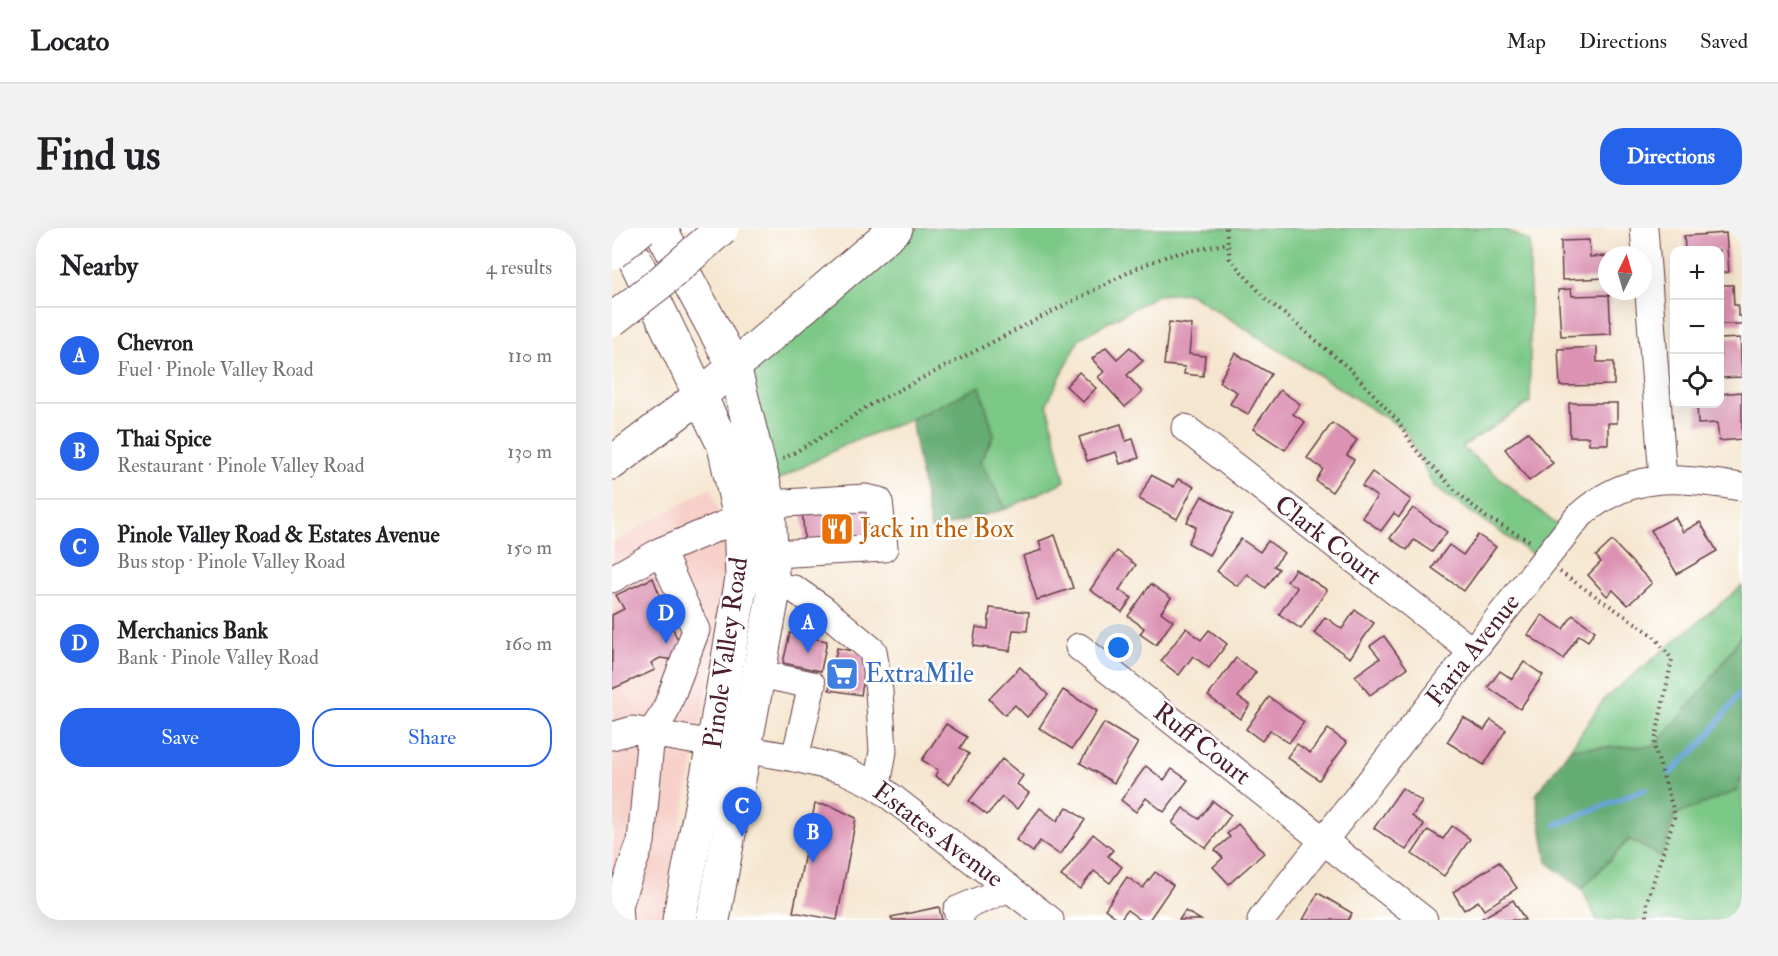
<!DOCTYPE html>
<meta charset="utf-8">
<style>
body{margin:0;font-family:"IM FELL Double Pica",serif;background:#f2f2f2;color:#202124}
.controls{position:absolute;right:18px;top:18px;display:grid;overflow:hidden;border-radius:12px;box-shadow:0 6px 24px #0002}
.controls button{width:54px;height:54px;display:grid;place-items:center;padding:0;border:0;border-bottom:2px solid #e0e0e0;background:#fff;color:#202124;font:30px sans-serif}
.compass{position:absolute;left:986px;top:18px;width:54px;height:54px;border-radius:50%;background:#fff;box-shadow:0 6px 24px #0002;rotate:5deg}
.you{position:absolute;left:507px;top:420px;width:21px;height:21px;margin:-15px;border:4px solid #fff;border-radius:50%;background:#1a73e8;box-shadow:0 0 0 9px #1a73e833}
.badge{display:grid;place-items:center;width:39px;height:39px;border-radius:50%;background:#2563eb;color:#fff;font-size:20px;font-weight:700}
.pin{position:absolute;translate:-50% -50px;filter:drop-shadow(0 2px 3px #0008)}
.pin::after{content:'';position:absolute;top:32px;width:21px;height:18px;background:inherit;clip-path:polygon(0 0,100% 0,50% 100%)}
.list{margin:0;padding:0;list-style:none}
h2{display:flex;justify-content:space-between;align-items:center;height:78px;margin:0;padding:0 24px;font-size:26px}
h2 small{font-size:20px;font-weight:400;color:#757577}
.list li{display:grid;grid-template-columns:39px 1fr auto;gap:18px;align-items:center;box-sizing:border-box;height:96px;padding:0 24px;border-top:2px solid #e0e0e0}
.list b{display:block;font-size:22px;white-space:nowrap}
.list p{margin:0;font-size:20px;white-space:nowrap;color:#757577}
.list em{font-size:20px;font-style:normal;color:#757577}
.actions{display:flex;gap:12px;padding:18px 24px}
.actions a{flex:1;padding:14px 0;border:2px solid #2563eb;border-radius:24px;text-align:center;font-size:21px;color:#2563eb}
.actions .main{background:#2563eb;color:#fff}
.icon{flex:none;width:33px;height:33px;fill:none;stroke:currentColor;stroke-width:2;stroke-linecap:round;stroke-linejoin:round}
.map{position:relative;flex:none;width:1130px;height:692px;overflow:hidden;border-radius:24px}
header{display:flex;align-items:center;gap:36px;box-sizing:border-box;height:84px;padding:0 30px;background:#fff;border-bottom:2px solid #e0e0e0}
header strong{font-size:28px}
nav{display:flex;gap:33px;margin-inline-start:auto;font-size:21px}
.intro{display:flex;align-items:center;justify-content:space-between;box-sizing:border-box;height:144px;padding:0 36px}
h1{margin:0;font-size:42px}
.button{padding:15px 27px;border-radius:24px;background:#2563eb;color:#fff;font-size:21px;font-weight:700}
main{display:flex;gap:36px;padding:0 36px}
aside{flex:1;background:#fff;border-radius:24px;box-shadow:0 6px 24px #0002}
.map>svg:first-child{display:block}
.built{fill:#f7d0c9}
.green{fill:#7cc886;stroke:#637458;stroke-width:1.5}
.forest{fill:#65ac73;stroke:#58664f;stroke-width:1.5}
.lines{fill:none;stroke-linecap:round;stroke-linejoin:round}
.stream{stroke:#67a4d9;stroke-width:6}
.building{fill:#dc92b2}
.minor-casing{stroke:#643d44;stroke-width:29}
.major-casing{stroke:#643d44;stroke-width:35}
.highway-casing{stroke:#643d44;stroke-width:35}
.path{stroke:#643d44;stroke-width:4;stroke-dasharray:1.5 4.5;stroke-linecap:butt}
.minor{stroke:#fff;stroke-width:27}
.major{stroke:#fff;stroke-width:33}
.highway{stroke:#fff;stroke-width:33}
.highway-bridge-casing{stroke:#643d44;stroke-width:35;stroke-linecap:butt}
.highway-bridge{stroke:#fff;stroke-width:33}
.labels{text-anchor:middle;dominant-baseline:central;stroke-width:5;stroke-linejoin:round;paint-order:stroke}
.food-label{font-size:26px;fill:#c56008;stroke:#fff;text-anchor:start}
.street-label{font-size:26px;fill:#4a1f2b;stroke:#fff}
.shop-label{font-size:26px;fill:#366cbe;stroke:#fff;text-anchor:start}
</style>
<header>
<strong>Locato</strong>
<nav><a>Map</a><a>Directions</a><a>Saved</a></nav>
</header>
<div class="intro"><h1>Find us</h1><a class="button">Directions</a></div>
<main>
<aside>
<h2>Nearby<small>4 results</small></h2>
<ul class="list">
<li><span class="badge">A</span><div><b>Chevron</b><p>Fuel · Pinole Valley Road</p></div><em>110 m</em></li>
<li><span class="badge">B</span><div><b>Thai Spice</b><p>Restaurant · Pinole Valley Road</p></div><em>130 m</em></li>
<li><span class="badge">C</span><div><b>Pinole Valley Road &amp; Estates Avenue</b><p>Bus stop · Pinole Valley Road</p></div><em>150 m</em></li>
<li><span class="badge">D</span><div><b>Merchanics Bank</b><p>Bank · Pinole Valley Road</p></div><em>160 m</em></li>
</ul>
<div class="actions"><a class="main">Save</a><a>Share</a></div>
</aside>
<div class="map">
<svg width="1130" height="692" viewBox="0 0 1130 692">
<rect width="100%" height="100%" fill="#fff"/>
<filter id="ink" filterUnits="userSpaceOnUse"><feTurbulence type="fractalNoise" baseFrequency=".0167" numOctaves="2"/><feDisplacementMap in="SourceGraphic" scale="12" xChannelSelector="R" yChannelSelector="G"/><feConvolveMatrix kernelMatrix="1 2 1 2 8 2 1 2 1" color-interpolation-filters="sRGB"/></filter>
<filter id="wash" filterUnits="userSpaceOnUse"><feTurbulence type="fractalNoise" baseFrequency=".008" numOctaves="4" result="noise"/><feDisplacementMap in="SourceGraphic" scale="24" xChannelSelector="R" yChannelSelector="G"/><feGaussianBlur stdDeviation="1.35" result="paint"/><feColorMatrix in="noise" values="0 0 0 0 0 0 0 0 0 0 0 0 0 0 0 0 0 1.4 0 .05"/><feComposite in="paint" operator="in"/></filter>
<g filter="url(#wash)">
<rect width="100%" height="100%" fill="#f5e6cf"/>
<polygon class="built" points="100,259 114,317 115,361 61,635 52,692 0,692 0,315"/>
<g class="green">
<polygon points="284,0 889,0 918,14 918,174 850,219 952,303 931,333 822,259 793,202 577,65 545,67 468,110 435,175 453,253 394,281 368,233 382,207 368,159 299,191 234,216 153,259 122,138"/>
<path d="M1130,358c0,14 0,33 0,46 -7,28 -67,92 -88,114l-83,2 33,-49z"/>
<polygon points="1130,547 1130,692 985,692 970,661 1018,611 1049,629 1063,587 1124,563"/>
</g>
<g class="forest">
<polygon points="368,158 382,207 368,233 394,281 319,302 299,191"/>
<path d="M1130,405v142l-6,16 -61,24 -14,42 -32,-18 -47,50 -35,-27 -11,-67 35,-47 83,-2c33,-35 63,-71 88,-113z"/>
</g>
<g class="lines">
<g class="stream">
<polyline points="1058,545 1092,513 1130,463"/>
<polyline points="944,597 1033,561"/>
</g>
</g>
<g id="blocks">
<g class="building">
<polygon points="1114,5 1117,44 1108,45 1108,22 1073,22 1072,8"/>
<polygon points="977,12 978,29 993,28 994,50 950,52 949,13"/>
<polygon points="1108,57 1121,57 1122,77 1126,77 1126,88 1130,88 1130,96 1108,96"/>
<polygon points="959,61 960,68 997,67 999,106 949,108 946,62"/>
<polygon points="557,94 580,97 577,126 593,128 591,148 572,146 573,139 552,137"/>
<polygon points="1128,110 1130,149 1108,150 1108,111"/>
<polygon points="494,119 505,131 518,119 531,133 515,147 530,164 513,179 486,149 492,144 480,131"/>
<polygon points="985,119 985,134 1002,134 1002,157 948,158 946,121"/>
<polygon points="623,125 659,146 636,186 618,176 625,164 607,154"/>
<polygon points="467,144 484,160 471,174 454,158"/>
<polygon points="668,162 688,176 681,186 693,194 673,222 641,201"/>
<polygon points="1130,164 1130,211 1107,213 1105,195 1086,196 1085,176 1108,176 1108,166"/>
<polygon points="957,175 1005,175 1005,195 996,195 996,216 977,216 977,209 958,209"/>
<polygon points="720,195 745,212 735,227 742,232 720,264 704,253 711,241 695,230"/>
<polygon points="509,196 514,213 521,211 527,230 508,236 504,224 475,233 467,209"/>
<polygon points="916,204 941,235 917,253 893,221"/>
<polygon points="760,244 799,272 787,289 782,285 769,303 750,289 765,269 750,258"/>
<polygon points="539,247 562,259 566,251 582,258 565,291 527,271"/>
<polygon points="590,268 621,286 597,327 576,315 584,299 575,294"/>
<polygon points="257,275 260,313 193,319 190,280"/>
<polygon points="801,280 835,304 820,324 802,312 795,322 778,310"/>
<polygon points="1063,289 1071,304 1088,294 1105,323 1065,346 1039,302"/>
<polygon points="443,307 461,360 425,372 411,328 430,322 427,313"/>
<polygon points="866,307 884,319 852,363 820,340 837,317 851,327"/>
<polygon points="629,311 648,324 656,313 672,325 662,338 667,341 654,360 635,346 625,358 605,343"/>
<polygon points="1000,313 1040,355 1016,377 1001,362 995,368 976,347 989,334 984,328"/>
<polygon points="505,323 524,337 507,362 520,370 510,384 478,362"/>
<polygon points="683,341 715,362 689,401 667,386 685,360 675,353"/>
<polygon points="41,350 64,408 69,414 63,432 48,430 39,435 43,442 0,461 0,387 12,381 4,367"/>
<polygon points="539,356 559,370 549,384 561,393 544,417 528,406 532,400 516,388"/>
<polygon points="378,380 417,384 415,403 401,402 398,423 361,418 364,399 376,401"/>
<polygon points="743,382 762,395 738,430 702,405 713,389 730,401"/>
<polygon points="930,387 951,401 961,387 983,403 976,413 967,407 951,431 916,407"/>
<polygon points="574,400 589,412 597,402 615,416 597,440 581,428 567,447 549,433"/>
<polygon points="178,405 215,413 209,443 171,435"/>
<polygon points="772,408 795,440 758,467 743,448 768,430 758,418"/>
<polygon points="225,420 256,426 249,467 217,462"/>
<polygon points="624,430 644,444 626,469 638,477 628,491 596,468"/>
<polygon points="912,434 931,447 908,481 876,459 888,443 900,451"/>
<polygon points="408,439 436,467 415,489 403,477 393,487 377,471"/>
<polygon points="451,462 485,483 460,521 427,500"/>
<polygon points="657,469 692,494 677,515 658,502 650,513 634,501"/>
<polygon points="851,489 872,502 879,492 894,502 872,537 835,514"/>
<polygon points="492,495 526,515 502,555 468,535"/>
<polygon points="334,496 355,509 348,520 357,526 337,557 323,548 326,542 310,532"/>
<polygon points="716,501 735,515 707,552 675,529 685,516 698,525"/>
<polygon points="390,531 411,548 405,556 417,565 405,581 390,569 375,587 357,573"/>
<polygon points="534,538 552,552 560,541 576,552 552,584 534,570 524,584 509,572"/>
<polygon points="790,560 810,574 800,588 812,597 794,622 762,600"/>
<polygon points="601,573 619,587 594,620 560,595 571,580 587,591"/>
<polygon points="203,576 220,578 244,590 225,692 181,684"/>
<polygon points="455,579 473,592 448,627 428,613 421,624 404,612 428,580 445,593"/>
<polygon points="626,596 652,625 617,656 601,639 611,630 603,622 618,609 615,606"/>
<polygon points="840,598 858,611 832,648 800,626 816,602 831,611"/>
<polygon points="481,606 501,622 496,628 510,639 498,655 482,643 468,661 449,648"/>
<polygon points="887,634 905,660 872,682 866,673 852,682 841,664"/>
<polygon points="543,644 561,657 537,692 529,692 515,682 508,692 493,681 515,649 531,660"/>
<polygon points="706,665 740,685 736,692 691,692"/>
<polygon points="901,672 913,692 867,692"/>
<polygon points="327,679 330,692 280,692 279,689"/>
<polygon points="573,683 589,692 567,692"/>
</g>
</g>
</g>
<g filter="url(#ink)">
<use href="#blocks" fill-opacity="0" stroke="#643d44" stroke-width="1.5"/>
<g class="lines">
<defs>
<g id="minor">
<polyline points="1032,0 1051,250"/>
<polyline points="573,200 860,423"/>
<polyline points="157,276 253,270 267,273 272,320 161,326"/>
<polyline points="0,351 49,323 128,290"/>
<polyline points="161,358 182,361 211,381 261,423 267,463 271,523 265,558"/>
<polyline points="467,419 812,692"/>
<polyline points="147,446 200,457 183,530"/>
<polyline points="0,508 21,502 183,530 232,542 265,558 438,692"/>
<polyline points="7,692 6,677 29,614 39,505 53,484 84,402 49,323"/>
<polyline points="348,692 345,682 397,660"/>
<path d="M649,692l317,-403c53,-48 99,-39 164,-30"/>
</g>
<g id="major">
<polyline points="8,0 112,218 128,290 130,350 101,517 67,692"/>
<polyline points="48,0 122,138 157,276 161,368 101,692"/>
</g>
<polyline id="highway" points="0,235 89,167 284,0"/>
</defs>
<use href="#minor" class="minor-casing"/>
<use href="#major" class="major-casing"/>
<use href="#highway" class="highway-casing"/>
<g class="path">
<polyline points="614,0 618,31 652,69 739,142 786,193 803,221 846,265 874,289 918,313"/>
<polyline points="171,231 220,203 256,178 527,39 558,27 617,15"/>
<polyline points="948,344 1041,407 1060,431 1042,518 1063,587 1035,673 1035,692"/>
</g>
<use href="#minor" class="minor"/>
<use href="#major" class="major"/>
<use href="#highway" class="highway"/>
<defs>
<g id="highway-bridge">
<polyline points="0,25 30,0"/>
<polyline points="0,92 49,54 110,0"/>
</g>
</defs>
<use href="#highway-bridge" class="highway-bridge-casing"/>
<use href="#highway-bridge" class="highway-bridge"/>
</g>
</g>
<defs>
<symbol id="restaurant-square" viewBox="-11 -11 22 22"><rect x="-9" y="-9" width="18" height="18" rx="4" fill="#e8710a" stroke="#fff"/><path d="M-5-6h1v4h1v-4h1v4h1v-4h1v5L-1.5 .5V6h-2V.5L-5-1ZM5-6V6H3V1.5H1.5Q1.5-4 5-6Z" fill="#fff"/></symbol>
<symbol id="supermarket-square" viewBox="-11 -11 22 22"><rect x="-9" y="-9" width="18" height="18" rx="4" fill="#3f7fe0" stroke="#fff"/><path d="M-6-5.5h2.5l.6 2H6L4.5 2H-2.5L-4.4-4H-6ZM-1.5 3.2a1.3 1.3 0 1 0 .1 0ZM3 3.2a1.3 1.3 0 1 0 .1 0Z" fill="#fff"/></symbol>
</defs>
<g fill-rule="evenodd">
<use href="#restaurant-square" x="206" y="282" width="38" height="38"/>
<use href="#supermarket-square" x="211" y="427" width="38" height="38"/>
</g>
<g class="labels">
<g class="food-label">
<text x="248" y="301">Jack in the Box</text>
</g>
<g class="street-label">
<text transform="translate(716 312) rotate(38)">Clark Court</text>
<text transform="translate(861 422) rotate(-52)">Faria Avenue</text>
<text transform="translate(114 425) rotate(-82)">Pinole Valley Road</text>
<text transform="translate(590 516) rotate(38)">Ruff Court</text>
<text transform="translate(326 607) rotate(37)">Estates Avenue</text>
</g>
<g class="shop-label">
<text x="253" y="446">ExtraMile</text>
</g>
</g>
</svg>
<div class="controls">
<button>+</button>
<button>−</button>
<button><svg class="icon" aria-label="locate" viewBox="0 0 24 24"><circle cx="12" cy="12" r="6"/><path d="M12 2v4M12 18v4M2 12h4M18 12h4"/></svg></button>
</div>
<svg class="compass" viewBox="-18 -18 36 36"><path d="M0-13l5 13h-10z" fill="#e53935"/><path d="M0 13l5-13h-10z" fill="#757577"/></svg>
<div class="you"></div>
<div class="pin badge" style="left:196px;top:425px">A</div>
<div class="pin badge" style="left:201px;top:635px">B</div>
<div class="pin badge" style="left:130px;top:609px">C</div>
<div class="pin badge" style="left:54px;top:416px">D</div>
</div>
</main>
